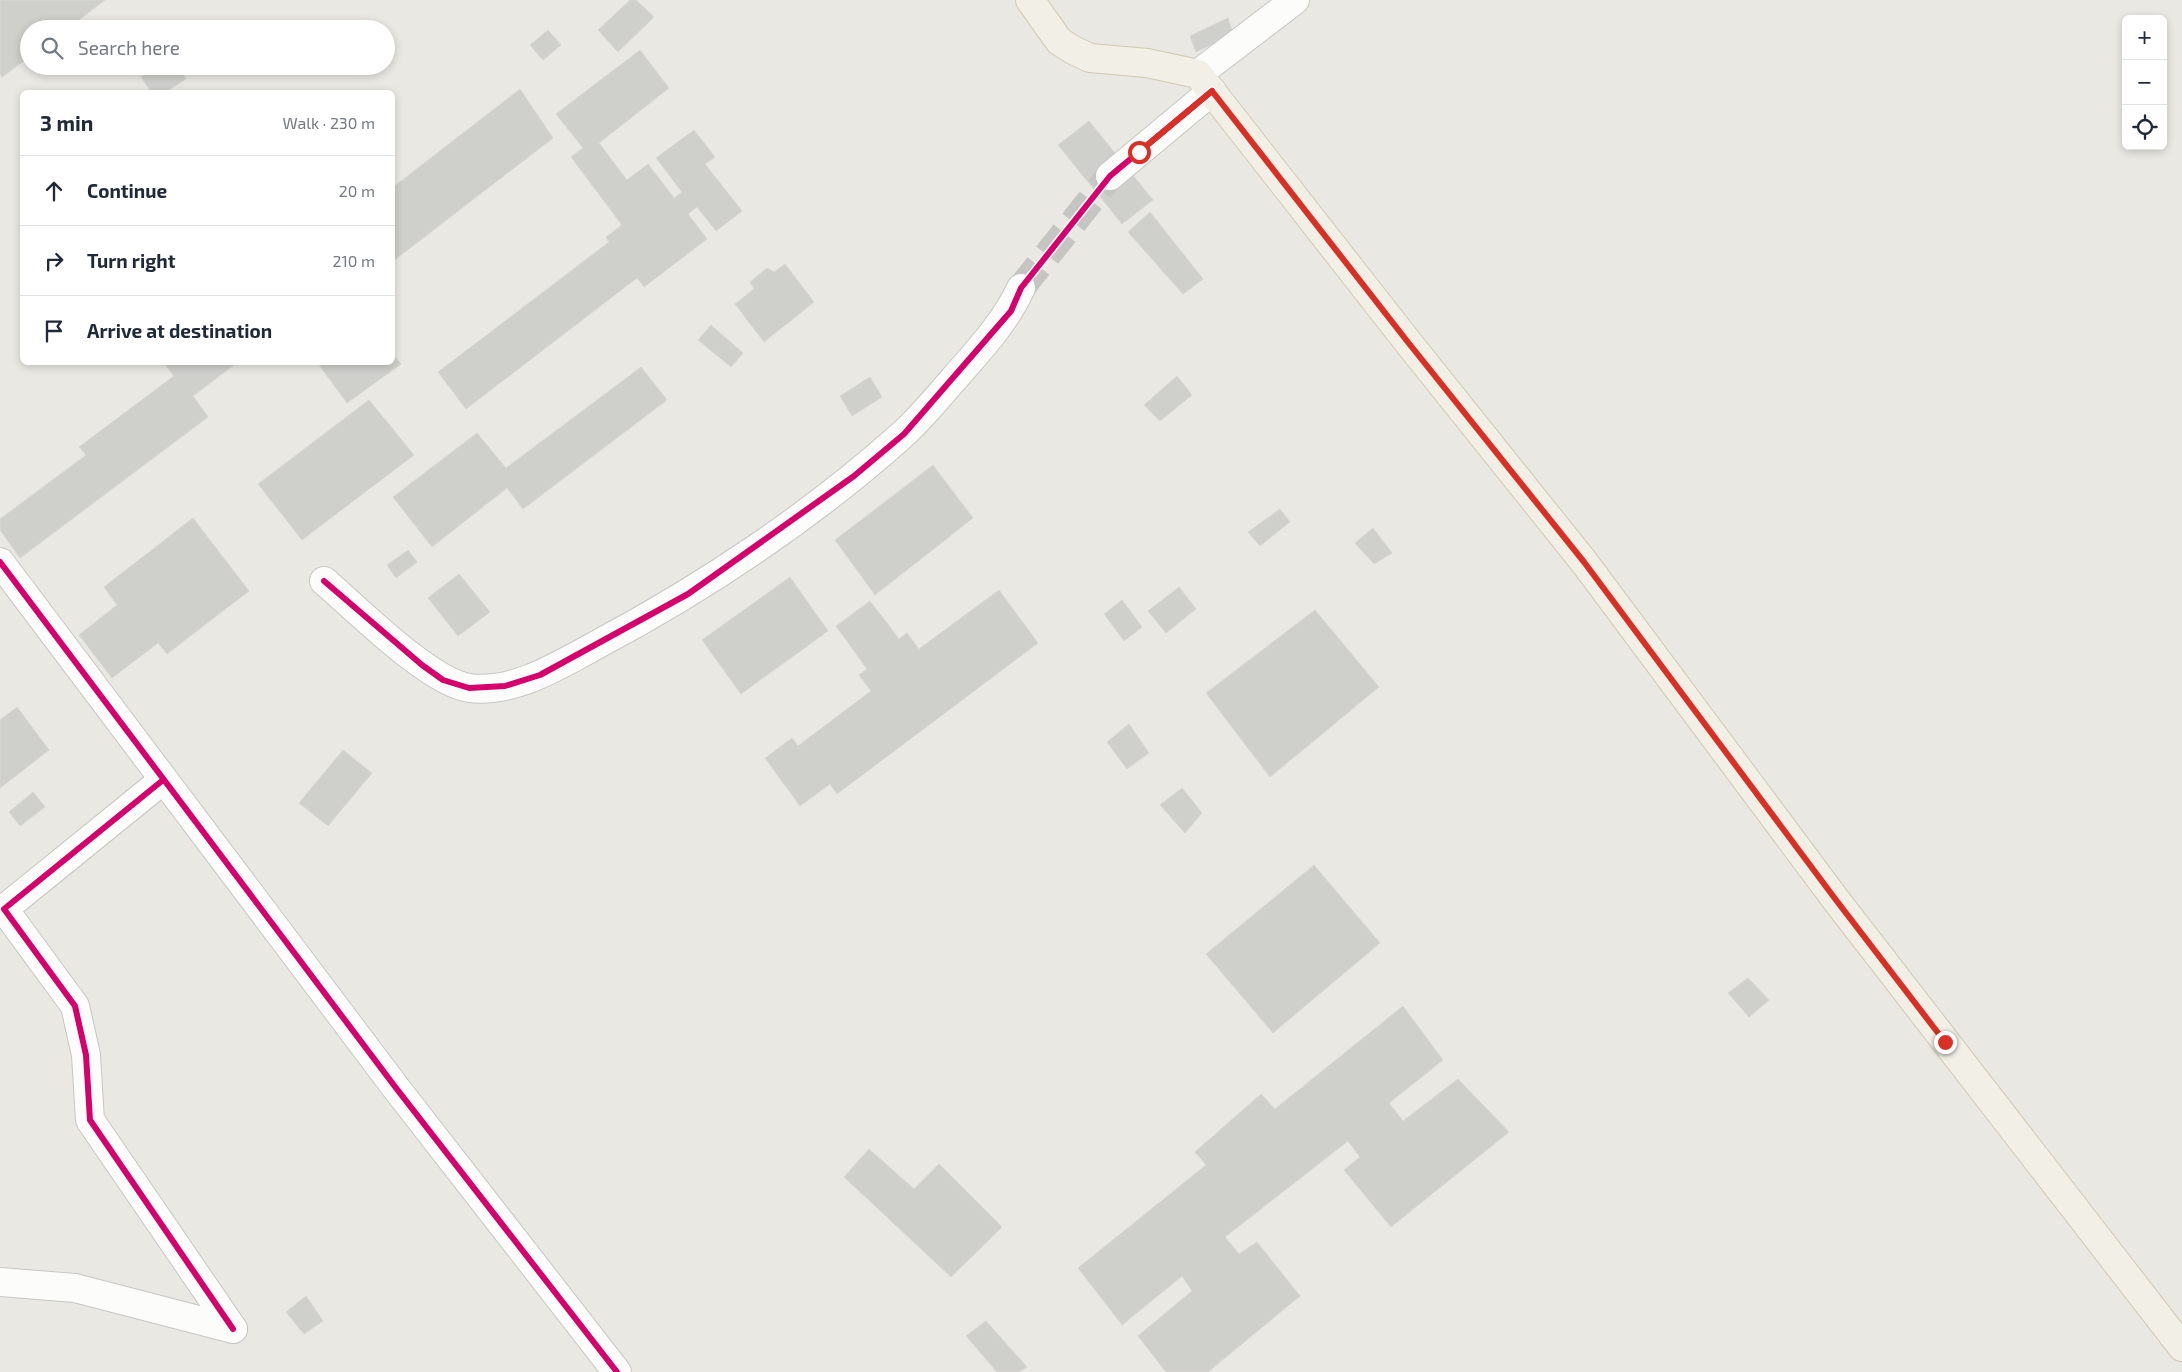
<!DOCTYPE html>
<meta charset="utf-8">
<style>
body{margin:0;font-family:"Exo 2",sans-serif;background:#f6f6f7;color:#1f2937}
.controls{position:absolute;right:15px;top:15px;display:grid;overflow:hidden;border-radius:8px;box-shadow:0 2px 8px #0003}
.controls button{width:45px;height:45px;display:grid;place-items:center;padding:0;border:0;border-bottom:1px solid #e0e1e3;background:#fff;color:#1f2937;font:25px sans-serif}
.stop{position:absolute;width:15px;height:15px;margin:-11px;border:4px solid #d93025;border-radius:50%;background:#fff}
.stop.end{background:#d93025;border-color:#fff;box-shadow:0 1px 5px #0008}
.list{margin:0;padding:0;list-style:none}
h2{display:flex;justify-content:space-between;align-items:center;height:65px;margin:0;padding:0 20px;font-size:21px}
h2 small{font-size:16px;font-weight:400;color:#747a83}
.list li{display:grid;grid-template-columns:32px 1fr auto;gap:15px;align-items:center;box-sizing:border-box;height:70px;padding:0 20px;border-top:1px solid #e0e1e3}
.list b{display:block;font-size:19px;white-space:nowrap}
.list em{font-size:16px;font-style:normal;color:#747a83}
.icon{flex:none;width:28px;height:28px;fill:none;stroke:currentColor;stroke-width:2;stroke-linecap:round;stroke-linejoin:round}
.map{position:relative;flex:none;width:2182px;height:1372px;overflow:hidden}
.search{position:absolute;background:#fff;box-shadow:0 2px 8px #0003;left:20px;top:20px;width:375px;height:55px;display:flex;align-items:center;gap:12px;box-sizing:border-box;padding:0 18px;border-radius:28px;color:#747a83;font-size:19px}
.panel{position:absolute;background:#fff;box-shadow:0 2px 8px #0003;left:20px;top:90px;width:375px;height:275px;border-radius:8px}
.map>svg:first-child{display:block}
.building{fill:#cfcfcc;stroke:#d8d7d2}
.lines{fill:none;stroke-linecap:round;stroke-linejoin:round}
.minor-tunnel{stroke:#c5c5c2;stroke-width:28;stroke-dasharray:28 14;stroke-linecap:butt}
.minor-casing{stroke:#c6c6c5;stroke-width:30}
.major-casing{stroke:#d1c8b1;stroke-width:30}
.minor{stroke:#fcfcfb;stroke-width:28}
.major{stroke:#f2f0e6;stroke-width:28}
.cycleway-casing{stroke:#fff;stroke-width:9}
.cycleway{stroke:#d6006c;stroke-width:6}
.route{stroke:#d93025;stroke-width:6}
</style>
<div class="map">
<svg width="2182" height="1372" viewBox="0 0 2182 1372">
<rect width="100%" height="100%" fill="#e9e8e3"/>
<g class="building">
<polygon points="0,0 105,0 67,29 29,29 29,57 2,77 0,74"/>
<polygon points="630,0 636,0 654,17 618,52 598,30"/>
<polygon points="1228,18 1233,34 1196,52 1190,36"/>
<polygon points="548,30 561,45 543,60 530,45"/>
<polygon points="640,50 669,88 599,143 627,180 648,164 674,198 682,192 656,158 694,130 715,157 705,164 742,211 716,231 697,207 688,214 707,239 644,287 637,278 466,409 438,372 609,242 606,237 622,225 571,157 583,148 556,114"/>
<polygon points="157,66 177,66 186,79 166,92 151,92 141,77"/>
<polygon points="520,89 553,138 392,262 392,188"/>
<polygon points="1089,121 1153,200 1122,224 1058,145"/>
<polygon points="1150,212 1203,279 1183,294 1128,232"/>
<polygon points="785,264 814,302 764,342 735,304 754,289 750,282 767,268 774,272"/>
<polygon points="711,325 743,353 731,367 698,340"/>
<polygon points="392,353 401,364 347,403 317,362 392,362"/>
<polygon points="163,362 238,362 193,396 208,417 20,558 0,530 0,519 86,455 79,447 174,376"/>
<polygon points="641,367 667,400 523,509 507,488 432,547 393,497 477,433 506,468"/>
<polygon points="1177,376 1192,395 1160,421 1144,405"/>
<polygon points="870,377 882,397 852,416 840,396"/>
<polygon points="369,400 414,455 302,540 258,484"/>
<polygon points="933,465 973,518 875,595 835,540"/>
<polygon points="1280,509 1290,522 1260,546 1248,532"/>
<polygon points="193,518 249,591 167,654 158,643 112,678 79,635 117,605 104,587"/>
<polygon points="1373,528 1392,553 1374,564 1355,543"/>
<polygon points="408,550 417,562 396,578 387,565"/>
<polygon points="459,574 490,612 458,636 428,598"/>
<polygon points="790,577 828,631 741,694 702,640"/>
<polygon points="1179,587 1196,609 1166,633 1148,611"/>
<polygon points="999,590 1038,643 837,794 830,784 800,806 765,758 792,738 798,746 871,691 859,675 867,669 836,626 870,601 899,639 907,633 919,649"/>
<polygon points="1122,600 1142,627 1124,641 1104,614"/>
<polygon points="1315,610 1379,687 1270,777 1206,693"/>
<polygon points="17,707 49,750 0,788 0,720"/>
<polygon points="1129,724 1149,753 1127,769 1107,742"/>
<polygon points="343,750 372,773 328,826 299,803"/>
<polygon points="1182,788 1202,813 1185,833 1160,805"/>
<polygon points="33,792 45,807 20,826 9,812"/>
<polygon points="1314,865 1380,943 1273,1033 1206,954"/>
<polygon points="1748,978 1769,1000 1749,1017 1728,993"/>
<polygon points="1403,1006 1443,1060 1389,1103 1403,1121 1458,1079 1509,1132 1391,1227 1344,1170 1360,1157 1348,1141 1225,1237 1239,1254 1257,1242 1300,1296 1208,1372 1166,1372 1138,1336 1192,1291 1182,1276 1122,1325 1078,1268 1206,1165 1195,1152 1261,1094 1275,1109"/>
<polygon points="869,1149 914,1189 939,1164 1002,1227 951,1277 844,1177"/>
<polygon points="306,1296 323,1321 304,1334 286,1312"/>
<polygon points="986,1321 1027,1367 1019,1372 997,1372 966,1336"/>
</g>
<g class="lines">
<polyline class="minor-tunnel" points="1021,288 1110,176"/>
<defs>
<g id="minor">
<polyline points="1198,74 1295,0"/>
<polyline points="1110,176 1212,91"/>
<polyline points="0,562 396,1088 617,1372"/>
<path d="M324,581c33,28 105,101 145,107 46,6 92,-24 131,-45 105,-56 213,-128 302,-208 18,-16 35,-37 51,-55 25,-29 52,-57 68,-92"/>
<polyline points="163,780 4,909 75,1006 86,1055 90,1120 233,1329"/>
<polyline points="0,1282 75,1288 233,1329"/>
</g>
<polyline id="major" points="1030,0 1059,41 1073,50 1090,58 1147,63 1198,74 1407,341 1584,562 1836,900 2182,1347"/>
</defs>
<use href="#minor" class="minor-casing"/>
<use href="#major" class="major-casing"/>
<use href="#minor" class="minor"/>
<use href="#major" class="major"/>
<defs>
<g id="cycleway">
<polyline points="0,562 396,1088 617,1372"/>
<polyline points="324,581 422,665 443,680 469,688 505,686 540,675 688,594 854,476 904,434 1011,311 1021,288 1110,176 1212,91"/>
<polyline points="163,780 4,909 75,1006 86,1055 90,1120 233,1329"/>
</g>
</defs>
<use href="#cycleway" class="cycleway-casing"/>
<use href="#cycleway" class="cycleway"/>
</g>
<g class="lines">
<polyline class="route" points="1139,152 1212,91 1407,341 1584,562 1836,900 1945,1042"/>
</g>
</svg>
<div class="controls">
<button>+</button>
<button>−</button>
<button><svg class="icon" aria-label="locate" viewBox="0 0 24 24"><circle cx="12" cy="12" r="6"/><path d="M12 2v4M12 18v4M2 12h4M18 12h4"/></svg></button>
</div>
<div class="stop" style="left:1139px;top:152px"></div>
<div class="stop end" style="left:1945px;top:1042px"></div>
<div class="search"><svg class="icon" aria-label="search" viewBox="0 0 24 24"><circle cx="10" cy="10" r="6"/><path d="M15 15l6 6"/></svg>Search here</div>
<section class="panel">
<h2>3 min<small>Walk · 230 m</small></h2>
<ul class="list">
<li><svg class="icon" aria-label="ahead" viewBox="0 0 24 24"><path d="M12 20V5M6 11l6-6 6 6"/></svg><div><b>Continue</b></div><em>20 m</em></li>
<li><svg class="icon" aria-label="right" viewBox="0 0 24 24"><path d="M7 20v-9h11M14 6l5 5-5 5"/></svg><div><b>Turn right</b></div><em>210 m</em></li>
<li><svg class="icon" aria-label="arrive" viewBox="0 0 24 24"><path d="M6 21V4h12l-3 4 3 4H6"/></svg><div><b>Arrive at destination</b></div></li>
</ul>
</section>
</div>
